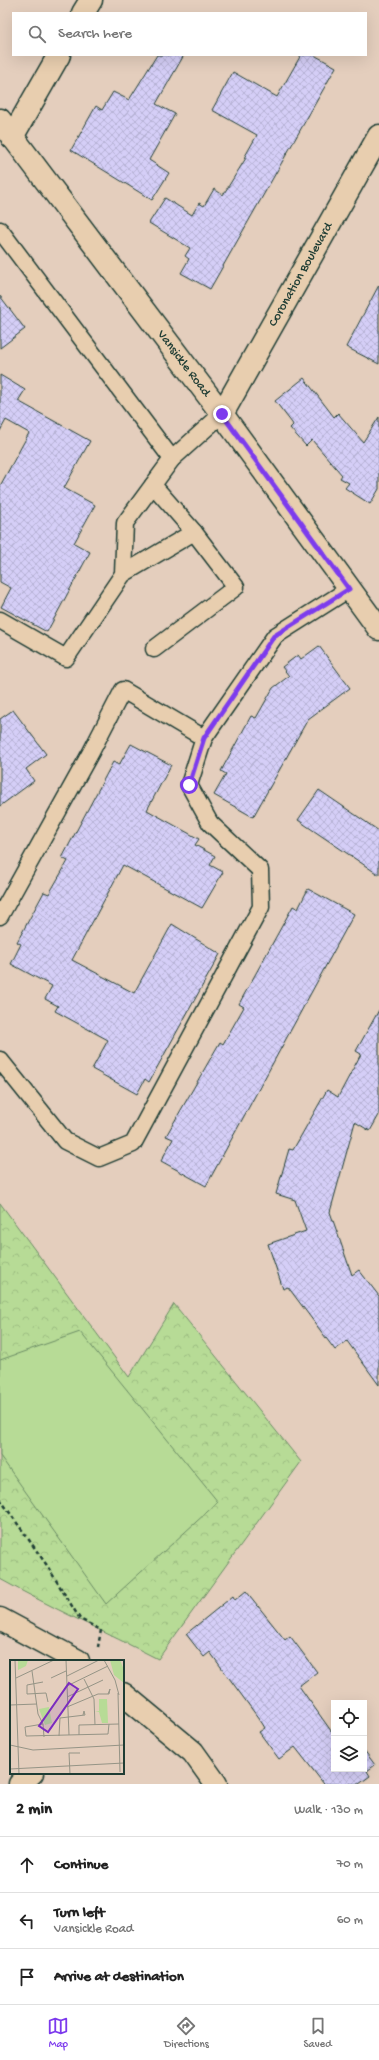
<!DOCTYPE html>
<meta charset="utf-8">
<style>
body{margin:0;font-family:"Gochi Hand",sans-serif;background:#f2f2f2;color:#222}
.controls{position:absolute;right:12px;bottom:12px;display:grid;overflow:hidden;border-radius:0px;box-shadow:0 4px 16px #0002}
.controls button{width:36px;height:36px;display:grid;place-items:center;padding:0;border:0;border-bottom:1px solid #e0e0e0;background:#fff;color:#222;font:20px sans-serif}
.stop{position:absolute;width:12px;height:12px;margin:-9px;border:3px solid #7c3aed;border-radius:50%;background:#fff}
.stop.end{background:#7c3aed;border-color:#fff;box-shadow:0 1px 4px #0008}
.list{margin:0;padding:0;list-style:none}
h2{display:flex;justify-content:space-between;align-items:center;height:52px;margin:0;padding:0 16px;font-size:17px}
h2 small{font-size:13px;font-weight:400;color:#767676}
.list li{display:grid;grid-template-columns:26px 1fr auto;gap:12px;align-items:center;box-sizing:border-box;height:56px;padding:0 16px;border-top:1px solid #e0e0e0}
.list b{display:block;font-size:15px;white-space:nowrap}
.list p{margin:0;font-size:13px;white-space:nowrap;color:#767676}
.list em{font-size:13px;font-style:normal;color:#767676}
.icon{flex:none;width:22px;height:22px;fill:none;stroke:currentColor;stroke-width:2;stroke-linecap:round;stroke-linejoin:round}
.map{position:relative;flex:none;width:379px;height:1784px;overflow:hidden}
.search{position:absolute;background:#fff;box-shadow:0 4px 16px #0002;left:12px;right:12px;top:12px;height:44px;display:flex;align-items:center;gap:10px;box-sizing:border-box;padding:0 14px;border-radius:0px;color:#767676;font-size:15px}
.sheet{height:220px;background:#fff}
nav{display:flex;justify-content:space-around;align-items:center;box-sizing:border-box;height:56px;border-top:1px solid #e0e0e0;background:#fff;font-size:11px;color:#767676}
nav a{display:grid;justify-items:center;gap:2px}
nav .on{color:#7c3aed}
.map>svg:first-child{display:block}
.forest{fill:url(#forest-crowns);stroke:#6b8c65}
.pitch{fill:#b7db96;stroke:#6b8c65}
.building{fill:url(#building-cross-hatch);stroke:#1f3d34}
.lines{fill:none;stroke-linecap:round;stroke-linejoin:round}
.lane-casing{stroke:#1f3d34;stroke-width:19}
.street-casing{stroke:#1f3d34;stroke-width:25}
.path{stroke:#1f3d34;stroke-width:2.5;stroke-dasharray:4 3;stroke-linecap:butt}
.lane{stroke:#e8ceaf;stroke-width:16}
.street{stroke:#e8ceaf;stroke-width:22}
.route{stroke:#7c3aed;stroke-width:5}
.labels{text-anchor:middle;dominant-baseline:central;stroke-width:4;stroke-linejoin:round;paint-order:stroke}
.street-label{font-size:13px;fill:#1f3d34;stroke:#e8ceaf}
.inset-road{fill:none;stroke:#959486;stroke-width:1}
.view{fill:#7b2cbf;fill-opacity:0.15;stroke:#7b2cbf;stroke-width:2}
.inset-edge{fill:none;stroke:#1f3d34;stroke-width:2}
</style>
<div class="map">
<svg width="379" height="1784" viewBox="0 0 379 1784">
<defs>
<pattern id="forest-crowns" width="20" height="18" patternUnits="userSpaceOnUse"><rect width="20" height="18" fill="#b7db96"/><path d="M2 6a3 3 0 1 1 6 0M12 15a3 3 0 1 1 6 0" fill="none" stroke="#9dbd82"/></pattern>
<pattern id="building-cross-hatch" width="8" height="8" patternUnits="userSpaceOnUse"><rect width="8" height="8" fill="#d5cef7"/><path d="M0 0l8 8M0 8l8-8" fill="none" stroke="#b6b2d4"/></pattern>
</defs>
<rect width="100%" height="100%" fill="#e4cebd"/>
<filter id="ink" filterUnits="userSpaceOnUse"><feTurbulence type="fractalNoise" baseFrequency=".025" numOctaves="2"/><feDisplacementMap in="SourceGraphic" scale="8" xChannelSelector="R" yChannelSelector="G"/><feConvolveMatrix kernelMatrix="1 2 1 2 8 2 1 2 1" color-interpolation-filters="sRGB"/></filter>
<g filter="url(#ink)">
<path class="forest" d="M0,1203l129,174 45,-73 127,158 -143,197c-53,-27 -106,-51 -158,-80z"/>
<polygon class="pitch" points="80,1332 218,1502 106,1604 0,1456 0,1360"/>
<g class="building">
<polygon points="157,55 184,55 156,104 175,114 149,160 169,173 152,200 71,150 96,106 102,110 113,92 129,100"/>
<polygon points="301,55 314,55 336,67 210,289 181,273 189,259 185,256 190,248 149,223 165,198 192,215 199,203 204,206 214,189 223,195 246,158 244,158 257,135 212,110 233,72 277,97"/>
<polygon points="379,285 379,364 346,347"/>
<polygon points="0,296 25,329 0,348"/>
<polygon points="0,375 25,390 18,401 90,441 64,488 95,505 74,543 90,552 47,632 1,607 11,588 0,582 0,486 29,433 6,420 0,431"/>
<polygon points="304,378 334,417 338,413 363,442 379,417 379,489 370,504 345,488 349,483 340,478 342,475 312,440 306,446 290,428 293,425 292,423 275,401"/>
<polygon points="319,646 350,688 308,719 253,817 214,795 226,774 221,771 251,716 256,718 273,688 289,676 282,667 298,655 301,659"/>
<polygon points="13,710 46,754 26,769 34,781 0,806 0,719"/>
<polygon points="131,744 171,765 147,810 199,839 195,845 215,856 210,865 223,872 202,908 123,865 72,960 134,993 172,924 220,954 149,1082 145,1079 137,1094 92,1069 108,1040 55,1011 58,1006 45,999 52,986 11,964 21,944 17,942 44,892 49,894 68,861 62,858 113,762 119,765"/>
<polygon points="319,790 379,831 379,875 298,820"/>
<polygon points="308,889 354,914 206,1186 161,1161 173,1139 166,1136 220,1042 223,1044 244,1007 239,1004 293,906 298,909"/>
<polygon points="379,1010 379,1115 370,1131 355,1122 330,1212 352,1275 359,1270 379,1296 379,1385 347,1341 335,1350 288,1287 283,1289 268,1244 306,1231 295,1200 276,1194 289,1149 293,1150 327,1090 338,1097 361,1054 356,1051"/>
<polygon points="246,1591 285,1640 290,1636 317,1672 299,1686 334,1735 334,1769 364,1769 364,1750 375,1765 367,1771 370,1776 359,1784 324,1784 295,1747 279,1759 259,1732 265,1728 262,1723 210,1652 204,1657 186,1634 233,1596 235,1600"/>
</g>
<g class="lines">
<defs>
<g id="lane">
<polyline points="0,230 172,459 222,414"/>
<polyline points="123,574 194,532 153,485"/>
<polyline points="0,620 66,658 123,574 125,523 172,459"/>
<polyline points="154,649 236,587 194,532"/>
<polyline points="0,916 91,752 123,690 204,738"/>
<polyline points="0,1060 65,1141 99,1158 133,1144 261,907 260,870 210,823 189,785 204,738 275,636 349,589"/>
</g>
<g id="street">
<polyline points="83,13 91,0"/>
<path id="s1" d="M0,120l222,294 157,215"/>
<polyline points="12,137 59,55"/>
<path id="s2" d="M222,414l157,-278"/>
<polyline points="0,1619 78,1661"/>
<polyline points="123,1694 193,1752 216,1784"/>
<polyline points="20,1784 32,1773"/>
</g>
</defs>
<use href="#lane" class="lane-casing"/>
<use href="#street" class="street-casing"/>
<polyline class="path" points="0,1499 46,1564 80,1619 101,1630 98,1647"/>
<use href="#lane" class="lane"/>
<use href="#street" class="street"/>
</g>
</g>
<g class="lines" filter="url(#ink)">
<polyline class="route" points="189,785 204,738 274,636 349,589 222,414"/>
</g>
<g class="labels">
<g class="street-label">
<text stroke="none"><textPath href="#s2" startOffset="160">Coronation Boulevard</textPath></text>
<text stroke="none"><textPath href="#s1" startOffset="305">Vansickle Road</textPath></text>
</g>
</g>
<g transform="translate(10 1660)">
<rect width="114" height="114" fill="#e4cebd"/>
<path d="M100,0h10l4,10v13l-10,-8zM89,39h8l1,24h-6l-3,-11h-4l4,-1zM39,47l3,16 -7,2 -6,-16z" fill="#b7db96"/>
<path d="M8,0h10l-2,6 -8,4z" fill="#b7db96"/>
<path class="inset-road" d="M5,0l4,114M56,0l3,75M94,0l11,20 4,15M22,11l6,43 5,10 1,13M57,16l32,-16M6,18l38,-18M41,18l15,-7M74,19l10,20 1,26M33,22l-16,3v9l19,-1 2,9M57,26l41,-20M108,33l2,79M114,33v14M57,37l36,-17M0,45l27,-1M57,47l31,-13h11l1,-5 -2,5M33,64l-18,3 1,9 82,-2 1,-10M69,75v-10l40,-1M49,76l1,-18 25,-3 -1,-4 -1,4M0,85l23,5 91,-5M0,109l114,-6M60,114l-1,-21h11"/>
<path class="view" d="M59,23l9,6 -30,43 -9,-6z"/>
<rect width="114" height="114" class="inset-edge"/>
</g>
</svg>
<div class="controls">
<button><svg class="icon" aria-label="locate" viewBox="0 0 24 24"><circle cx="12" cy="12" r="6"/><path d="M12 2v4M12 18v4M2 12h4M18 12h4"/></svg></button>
<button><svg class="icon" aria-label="layers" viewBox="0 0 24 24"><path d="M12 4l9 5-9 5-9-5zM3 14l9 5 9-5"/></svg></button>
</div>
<div class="stop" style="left:189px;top:785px"></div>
<div class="stop end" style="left:222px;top:414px"></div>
<div class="search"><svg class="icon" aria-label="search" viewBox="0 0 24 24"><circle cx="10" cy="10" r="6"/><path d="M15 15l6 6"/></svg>Search here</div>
</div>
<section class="sheet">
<h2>2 min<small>Walk · 130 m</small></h2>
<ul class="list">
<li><svg class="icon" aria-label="ahead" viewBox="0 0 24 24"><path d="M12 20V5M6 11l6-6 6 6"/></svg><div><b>Continue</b></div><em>70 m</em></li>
<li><svg class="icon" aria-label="left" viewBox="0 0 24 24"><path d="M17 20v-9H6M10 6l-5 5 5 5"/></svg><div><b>Turn left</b><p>Vansickle Road</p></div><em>60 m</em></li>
<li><svg class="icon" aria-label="arrive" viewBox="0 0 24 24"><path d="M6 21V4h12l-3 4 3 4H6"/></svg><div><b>Arrive at destination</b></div></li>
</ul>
</section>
<nav>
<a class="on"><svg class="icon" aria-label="map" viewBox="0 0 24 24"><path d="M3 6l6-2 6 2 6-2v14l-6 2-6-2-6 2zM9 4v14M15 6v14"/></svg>Map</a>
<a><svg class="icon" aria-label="directions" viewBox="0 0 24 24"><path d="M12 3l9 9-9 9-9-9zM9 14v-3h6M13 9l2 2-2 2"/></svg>Directions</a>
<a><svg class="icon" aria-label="saved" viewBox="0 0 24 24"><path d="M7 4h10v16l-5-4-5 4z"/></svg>Saved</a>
</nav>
